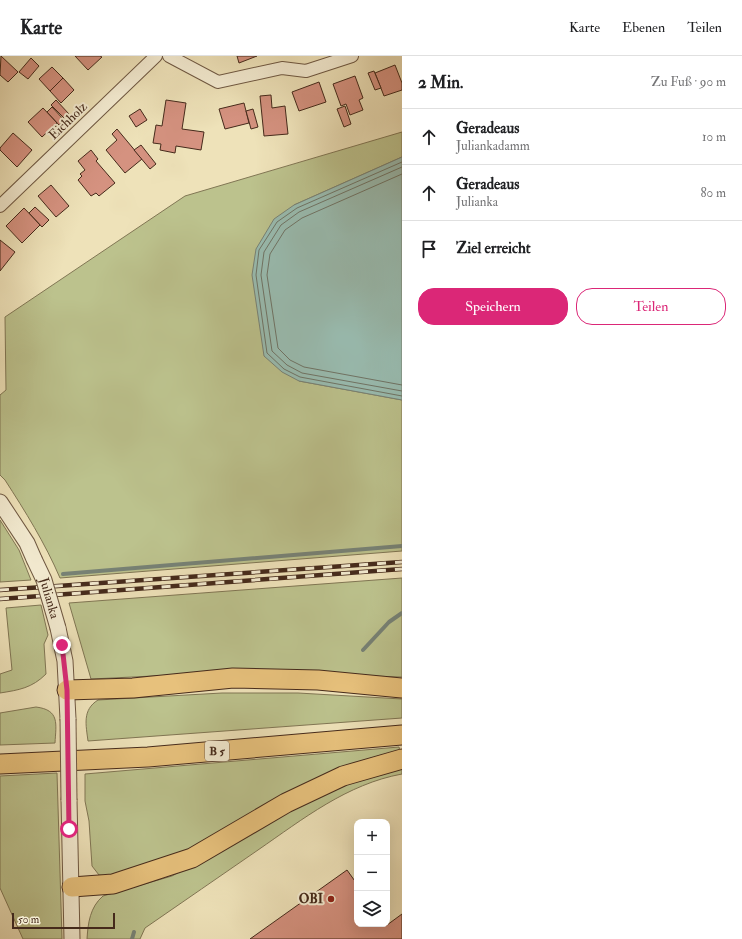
<!DOCTYPE html>
<html lang="de">
<meta charset="utf-8">
<style>
body{margin:0;font-family:"IM FELL Double Pica",serif;background:#f6f6f6;color:#202124}
.controls{position:absolute;right:12px;bottom:12px;display:grid;overflow:hidden;border-radius:8px;box-shadow:0 4px 16px #0002}
.controls button{width:36px;height:36px;display:grid;place-items:center;padding:0;border:0;border-bottom:1px solid #e0e0e0;background:#fff;color:#202124;font:20px sans-serif}
.scale{position:absolute;left:12px;bottom:10px;width:103px;box-sizing:border-box;padding-left:4px;border:2px solid #452a1b;border-top:0;font-size:11px;line-height:14px;white-space:nowrap;color:#452a1b;-webkit-text-stroke:3px #f4ecd2;paint-order:stroke}
.stop{position:absolute;width:12px;height:12px;margin:-9px;border:3px solid #db2777;border-radius:50%;background:#fff}
.stop.end{background:#db2777;border-color:#fff;box-shadow:0 1px 4px #0008}
.list{margin:0;padding:0;list-style:none}
h2{display:flex;justify-content:space-between;align-items:center;height:52px;margin:0;padding:0 16px;font-size:17px}
h2 small{font-size:13px;font-weight:400;color:#757577}
.list li{display:grid;grid-template-columns:26px 1fr auto;gap:12px;align-items:center;box-sizing:border-box;height:56px;padding:0 16px;border-top:1px solid #e0e0e0}
.list b{display:block;font-size:15px;white-space:nowrap}
.list p{margin:0;font-size:13px;white-space:nowrap;color:#757577}
.list em{font-size:13px;font-style:normal;color:#757577}
.actions{display:flex;gap:8px;padding:12px 16px}
.actions a{flex:1;padding:9px 0;border:1px solid #db2777;border-radius:16px;text-align:center;font-size:14px;color:#db2777}
.actions .main{background:#db2777;color:#fff}
.icon{flex:none;width:22px;height:22px;fill:none;stroke:currentColor;stroke-width:2;stroke-linecap:round;stroke-linejoin:round}
.map{position:relative;flex:none;width:402px;height:883px;overflow:hidden}
header{display:flex;align-items:center;gap:24px;box-sizing:border-box;height:56px;padding:0 20px;background:#fff;border-bottom:1px solid #e0e0e0}
header strong{font-size:19px}
nav{display:flex;gap:22px;margin-inline-start:auto;font-size:14px}
main{display:flex}
aside{flex:1;background:#fff}
.map>svg:first-child{display:block}
.green{fill:#bcc28d;stroke:#807654}
.water{fill:#99bdb2;stroke:#778276}
.lines{fill:none;stroke-linecap:round;stroke-linejoin:round}
.shore{stroke:#6f7466;stroke-width:1}
.stream{stroke:#778276;stroke-width:4}
.building{fill:#d59280;stroke:#452a1b}
.minor-casing{stroke:#6f5842;stroke-width:14}
.tertiary-casing{stroke:#6f5842;stroke-width:17}
.trunk-casing{stroke:#452a1b;stroke-width:21}
.minor{stroke:#f4ecd2;stroke-width:12}
.tertiary{stroke:#f4ecd2;stroke-width:15}
.trunk{stroke:#e7c17c;stroke-width:19}
.rail-casing{stroke:#452a1b;stroke-width:4.5}
.rail{stroke:#f4ecd2;stroke-width:3;stroke-dasharray:9;stroke-linecap:butt}
.tertiary-bridge-casing{stroke:#6f5842;stroke-width:17;stroke-linecap:butt}
.tertiary-bridge{stroke:#f4ecd2;stroke-width:15}
.route{stroke:#db2777;stroke-width:5}
.poi-dot{fill:#8f2418;stroke:#f4ecd2;stroke-width:1.5}
.labels{text-anchor:middle;dominant-baseline:central;stroke-width:4;stroke-linejoin:round;paint-order:stroke}
.shield{fill:#f4ecd2;stroke:#7a6452;stroke-width:1}
.shield-label{font-size:12px;font-weight:bold;fill:#452a1b}
.street-label{font-size:13px;fill:#452a1b;stroke:#f4ecd2}
.poi-label{font-size:13px;font-weight:bold;fill:#452a1b;stroke:#f4ecd2;text-anchor:end}
</style>
<header>
<strong>Karte</strong>
<nav><a>Karte</a><a>Ebenen</a><a>Teilen</a></nav>
</header>
<main>
<div class="map">
<svg width="402" height="883" viewBox="0 0 402 883">
<rect width="100%" height="100%" fill="#eee2b9"/>
<filter id="stains"><feTurbulence type="fractalNoise" baseFrequency=".005" numOctaves="4"/><feColorMatrix values="0 0 0 0 .2 0 0 0 0 .09 0 0 0 0 .02 0 0 0 .5 -.17"/></filter>
<radialGradient id="worn" r=".72"><stop offset=".6" stop-color="#630" stop-opacity="0"/><stop offset="1" stop-color="#630" stop-opacity=".3"/></radialGradient>
<g class="green">
<path d="M402,76v25l-108,48 5,176 103,19v151l-342,27c-15,-35 -35,-67 -55,-98l-5,-5v-80l6,-5 -1,-73 180,-121z"/>
<polygon points="0,464 19,494 31,524 0,526"/>
<polygon points="402,522 402,621 235,616 91,623 69,547"/>
<path d="M41,549l7,30 -4,9 2,30c-14,14 -27,16 -46,19v-19l12,-4 -6,-62z"/>
<path d="M222,637h76l104,6v19l-314,23c-2,-16 -6,-31 10,-41z"/>
<path d="M36,651c24,3 20,17 19,36l-55,2v-32z"/>
<polygon points="399,691 400,695 187,796 108,820 99,819 92,810 89,765 85,745 85,718"/>
<path d="M402,708v10c-55,10 -99,45 -144,76 -38,26 -75,52 -113,78l-5,11h-53c1,-16 3,-32 16,-43l69,-20 137,-75 61,-26z"/>
<polygon points="57,717 62,883 23,883 0,832 0,720"/>
</g>
<polygon class="water" points="402,101 402,344 299,325 282,316 264,300 252,219 256,193 274,163 294,149"/>
<g class="lines">
<g class="shore">
<polyline points="402,106 297,152 277,166 259,194 256,219 267,297 284,313 300,321 402,340"/>
<polyline points="402,111 299,156 281,169 264,196 261,219 272,295 287,309 302,317 402,335"/>
<polyline points="402,118 302,162 285,174 270,198 267,219 278,292 290,304 304,311 402,329"/>
</g>
<g class="stream">
<polyline points="63,518 402,490"/>
<polyline points="363,594 389,566 402,557"/>
<polyline points="132,883 134,876"/>
</g>
</g>
<g class="building">
<polygon points="1,0 18,16 8,26 0,19"/>
<polygon points="75,0 100,0 102,1 88,14"/>
<polygon points="237,0 257,0 239,7"/>
<polygon points="31,2 39,10 28,23 19,16"/>
<polygon points="395,9 402,27 402,34 384,40 375,17"/>
<polygon points="52,11 63,22 50,35 39,23"/>
<polygon points="374,15 381,32 375,34 368,17"/>
<polygon points="355,20 363,42 359,44 363,54 350,59 346,48 341,50 333,28"/>
<polygon points="63,22 74,34 61,47 50,35"/>
<polygon points="319,26 326,46 299,55 292,36"/>
<polygon points="271,39 272,52 285,50 288,78 264,80 260,40"/>
<polygon points="56,44 69,58 64,62 51,49"/>
<polygon points="166,44 186,47 182,73 204,76 201,94 176,90 175,97 160,94 161,88 153,87 156,69 162,70"/>
<polygon points="244,47 249,67 225,73 219,53"/>
<polygon points="345,50 351,68 344,71 337,53"/>
<polygon points="52,51 64,64 59,69 47,56"/>
<polygon points="43,52 57,67 42,81 28,66"/>
<polygon points="140,53 147,64 136,71 129,60"/>
<polygon points="253,53 258,71 251,73 246,55"/>
<polygon points="117,73 142,103 125,117 106,94 117,84 112,78"/>
<polygon points="13,77 32,94 17,111 0,94 0,92"/>
<polygon points="141,89 156,108 150,113 134,94"/>
<polygon points="91,94 98,103 96,105 115,127 99,140 96,137 91,140 78,124 82,120 80,118 85,114 78,105"/>
<polygon points="51,129 69,150 56,161 38,140"/>
<polygon points="35,151 49,164 42,171 29,157"/>
<polygon points="24,152 40,169 22,187 6,170"/>
<polygon points="0,184 15,196 0,215"/>
<polygon points="347,814 357,828 357,868 387,869 402,858 402,883 250,883"/>
</g>
<g class="lines">
<defs>
<g id="minor">
<polyline points="169,0 218,26 282,12 306,15 352,0"/>
<polyline points="0,150 156,0"/>
</g>
<g id="tertiary">
<polyline points="0,446 27,487 34,503"/>
<polyline points="58,572 65,605 68,663"/>
<polyline points="69,744 72,883"/>
</g>
<g id="trunk">
<polyline points="67,634 133,632 233,622 318,624 402,632"/>
<polyline points="0,708 148,701 402,679"/>
<polyline points="72,831 113,828 192,802 286,747 343,720 402,703"/>
</g>
</defs>
<use href="#minor" class="minor-casing"/>
<use href="#tertiary" class="tertiary-casing"/>
<use href="#trunk" class="trunk-casing"/>
<use href="#minor" class="minor"/>
<use href="#tertiary" class="tertiary"/>
<use href="#trunk" class="trunk"/>
<defs>
<g id="rail">
<polyline points="0,534 402,506"/>
<polyline points="0,543 402,513"/>
</g>
</defs>
<use href="#rail" class="rail-casing"/>
<use href="#rail" class="rail"/>
<defs>
<g id="tertiary-bridge">
<path id="s1" d="M34,503l10,21 14,48"/>
<polyline points="68,663 69,744"/>
</g>
</defs>
<use href="#tertiary-bridge" class="tertiary-bridge-casing"/>
<use href="#tertiary-bridge" class="tertiary-bridge"/>
</g>
<g class="lines">
<polyline class="route" points="62,589 67,634 69,773"/>
</g>
<circle class="poi-dot" cx="331" cy="843" r="4"/>
<g class="labels">
<rect class="shield" x="205" y="685" width="24" height="20" rx="3"/>
<g class="shield-label">
<text x="217" y="695">B 5</text>
</g>
<g class="street-label">
<text transform="translate(68 65) rotate(-44)">Eichholz</text>
<text stroke="none"><textPath href="#s1" startOffset="42">Julianka</textPath></text>
</g>
<g class="poi-label">
<text x="323" y="843">OBI</text>
</g>
</g>
<rect width="100%" height="100%" filter="url(#stains)"/>
<rect width="100%" height="100%" fill="url(#worn)"/>
</svg>
<div class="controls">
<button>+</button>
<button>−</button>
<button><svg class="icon" aria-label="layers" viewBox="0 0 24 24"><path d="M12 4l9 5-9 5-9-5zM3 14l9 5 9-5"/></svg></button>
</div>
<div class="scale">50 m</div>
<div class="stop" style="left:69px;top:773px"></div>
<div class="stop end" style="left:62px;top:589px"></div>
</div>
<aside>
<h2>2 Min.<small>Zu Fuß · 90 m</small></h2>
<ul class="list">
<li><svg class="icon" aria-label="ahead" viewBox="0 0 24 24"><path d="M12 20V5M6 11l6-6 6 6"/></svg><div><b>Geradeaus</b><p>Juliankadamm</p></div><em>10 m</em></li>
<li><svg class="icon" aria-label="ahead" viewBox="0 0 24 24"><path d="M12 20V5M6 11l6-6 6 6"/></svg><div><b>Geradeaus</b><p>Julianka</p></div><em>80 m</em></li>
<li><svg class="icon" aria-label="arrive" viewBox="0 0 24 24"><path d="M6 21V4h12l-3 4 3 4H6"/></svg><div><b>Ziel erreicht</b></div></li>
</ul>
<div class="actions"><a class="main">Speichern</a><a>Teilen</a></div>
</aside>
</main>
